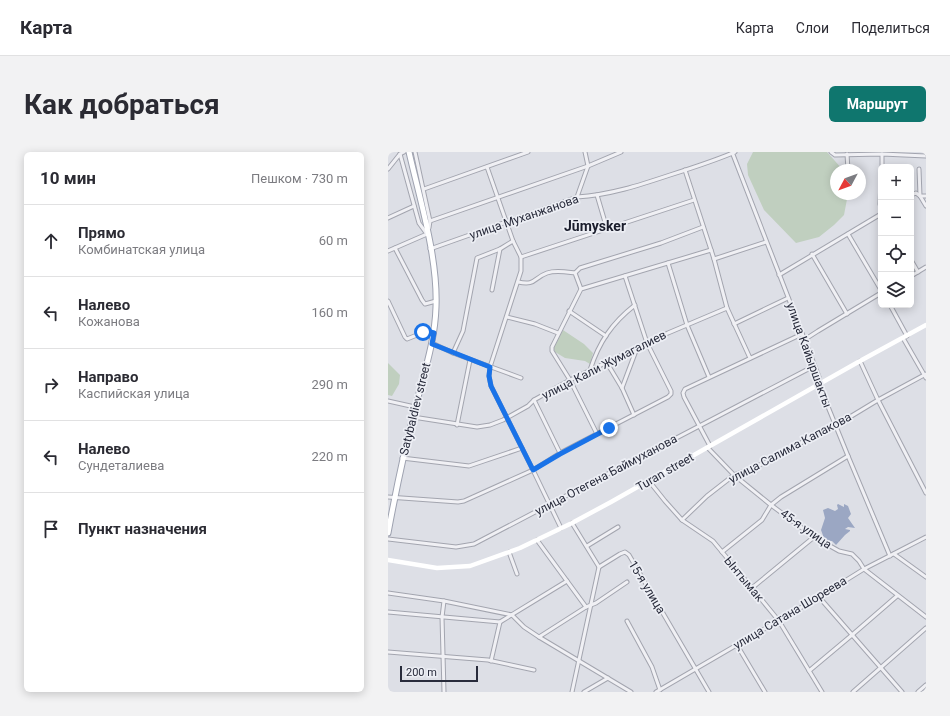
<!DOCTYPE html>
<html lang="ru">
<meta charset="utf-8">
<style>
body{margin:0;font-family:Roboto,sans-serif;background:#f2f2f3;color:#2b2b33}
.controls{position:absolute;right:12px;top:12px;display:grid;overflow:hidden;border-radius:6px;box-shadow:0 2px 10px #0003}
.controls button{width:36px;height:36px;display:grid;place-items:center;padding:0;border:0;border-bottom:1px solid #e1e1e2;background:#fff;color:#2b2b33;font:20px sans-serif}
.compass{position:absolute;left:442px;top:12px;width:36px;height:36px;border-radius:50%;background:#fff;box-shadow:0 2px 10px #0003;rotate:229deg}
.scale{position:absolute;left:12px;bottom:10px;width:78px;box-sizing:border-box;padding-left:4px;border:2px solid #282b3b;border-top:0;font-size:11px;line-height:14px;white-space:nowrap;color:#282b3b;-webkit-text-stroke:3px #eceef4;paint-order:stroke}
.stop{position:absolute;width:12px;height:12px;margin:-9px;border:3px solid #1a73e8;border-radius:50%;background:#fff}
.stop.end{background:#1a73e8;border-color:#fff;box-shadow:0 1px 4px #0008}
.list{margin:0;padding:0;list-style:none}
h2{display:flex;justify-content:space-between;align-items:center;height:52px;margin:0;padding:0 16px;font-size:17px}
h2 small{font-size:13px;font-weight:400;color:#7c7c81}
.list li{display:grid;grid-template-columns:26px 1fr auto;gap:12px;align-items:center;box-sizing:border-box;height:72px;padding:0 16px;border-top:1px solid #e1e1e2}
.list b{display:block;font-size:15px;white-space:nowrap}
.list p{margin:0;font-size:13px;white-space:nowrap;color:#7c7c81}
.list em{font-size:13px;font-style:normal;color:#7c7c81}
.icon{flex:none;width:22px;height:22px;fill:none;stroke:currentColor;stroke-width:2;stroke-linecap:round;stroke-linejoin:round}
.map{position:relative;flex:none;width:538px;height:540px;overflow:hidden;border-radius:6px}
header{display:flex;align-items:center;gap:24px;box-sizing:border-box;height:56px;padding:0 20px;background:#fff;border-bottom:1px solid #e1e1e2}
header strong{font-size:19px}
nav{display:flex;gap:22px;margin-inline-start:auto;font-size:14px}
.intro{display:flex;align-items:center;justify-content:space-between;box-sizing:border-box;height:96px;padding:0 24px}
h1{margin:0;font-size:28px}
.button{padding:10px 18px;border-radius:6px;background:#0f766e;color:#fff;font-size:14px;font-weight:700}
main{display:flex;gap:24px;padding:0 24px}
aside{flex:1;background:#fff;border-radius:6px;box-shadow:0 2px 10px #0003}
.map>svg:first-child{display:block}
.green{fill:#c0cfbf}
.water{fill:#9ba7c3}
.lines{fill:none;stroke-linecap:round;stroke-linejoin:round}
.street-casing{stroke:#a3a5af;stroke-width:5}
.primary-casing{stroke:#9ea2b0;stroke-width:7}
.street{stroke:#f0f0f4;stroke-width:3}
.secondary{stroke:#fff;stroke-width:4.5}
.primary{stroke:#fff;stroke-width:5}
.route{stroke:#1a73e8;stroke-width:5}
.labels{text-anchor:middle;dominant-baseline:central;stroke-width:3.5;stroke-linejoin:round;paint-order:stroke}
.street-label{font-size:12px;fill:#282b3b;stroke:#eceef4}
.quarter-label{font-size:14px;font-weight:bold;fill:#1a1d2c;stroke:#eceef4}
</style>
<header>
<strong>Карта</strong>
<nav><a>Карта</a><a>Слои</a><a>Поделиться</a></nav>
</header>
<div class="intro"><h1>Как добраться</h1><a class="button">Маршрут</a></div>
<main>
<aside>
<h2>10 мин<small>Пешком · 730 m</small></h2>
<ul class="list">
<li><svg class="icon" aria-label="ahead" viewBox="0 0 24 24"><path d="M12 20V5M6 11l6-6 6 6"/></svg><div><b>Прямо</b><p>Комбинатская улица</p></div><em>60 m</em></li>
<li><svg class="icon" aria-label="left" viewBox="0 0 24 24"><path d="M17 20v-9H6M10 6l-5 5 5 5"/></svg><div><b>Налево</b><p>Кожанова</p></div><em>160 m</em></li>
<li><svg class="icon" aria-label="right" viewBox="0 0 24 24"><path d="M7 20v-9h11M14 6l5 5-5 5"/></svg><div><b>Направо</b><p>Каспийская улица</p></div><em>290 m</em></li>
<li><svg class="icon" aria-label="left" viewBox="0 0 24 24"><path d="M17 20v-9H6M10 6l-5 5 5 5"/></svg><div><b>Налево</b><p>Сундеталиева</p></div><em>220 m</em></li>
<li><svg class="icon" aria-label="arrive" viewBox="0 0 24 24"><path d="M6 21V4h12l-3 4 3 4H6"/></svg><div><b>Пункт назначения</b></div></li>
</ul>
</aside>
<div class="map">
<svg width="538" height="540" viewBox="0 0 538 540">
<rect width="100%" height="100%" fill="#dddfe6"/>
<g class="green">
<polygon points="365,0 439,0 455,18 448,18 448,42 460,42 456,63 446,73 431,85 408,91 376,58 360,23 359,12"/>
<polygon points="175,178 196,192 205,201 202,212 197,209 177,206 167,200 165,195"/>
<polygon points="0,211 12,223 11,232 4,244 0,243"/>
</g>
<polygon class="water" points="450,352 456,355 456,352 460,354 463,362 460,366 467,376 460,375 457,377 462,378 462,379 457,383 448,393 444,389 437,389 433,378 437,366 435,358 440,356 447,359 450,357 449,353"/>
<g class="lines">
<defs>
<g id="street">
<polyline points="27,0 42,69 41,76"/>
<polyline points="344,0 431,225 434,240 460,304 502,404"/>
<polyline points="443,0 447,3 494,2 538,4"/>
<polyline points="12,2 31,71 39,82"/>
<polyline points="459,2 460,18"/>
<polyline points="99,15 125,89 133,105 133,119 102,215 101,224 103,234 145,318 173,376"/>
<polyline points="494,15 494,2"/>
<polyline points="0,17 12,2 16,0"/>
<polyline points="531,17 532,44 538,54"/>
<polyline points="297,18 326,107 339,156 362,206"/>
<polyline points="493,29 492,52 493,56"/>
<polyline points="36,37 140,0"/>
<polyline points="209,43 219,77"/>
<polyline points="523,43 528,41 532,44 538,44"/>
<polyline points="189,45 200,14 197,0"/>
<polyline points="0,66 26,54"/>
<polyline points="42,69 200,14 233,0"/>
<polyline points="460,82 493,138"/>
<polyline points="7,96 34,148 37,152 48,149"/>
<path d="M42,97l147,-52c33,-2 63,-12 93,-22 22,-7 44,-14 65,-23"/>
<polyline points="0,99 39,82"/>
<polyline points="424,102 459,162"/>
<polyline points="133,105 306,48"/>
<polyline points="326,107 378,90"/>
<polyline points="523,108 530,120"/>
<polyline points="280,111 299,173 321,225"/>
<polyline points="187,121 192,116 273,91 315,75"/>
<polyline points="391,123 493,62"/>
<polyline points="523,124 538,115"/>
<path d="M130,130c18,4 15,-4 29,-9 9,-3 19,-1 28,0l6,16"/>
<polyline points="104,138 112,97 125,89"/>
<polyline points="0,149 17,185 19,187 39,179 46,181"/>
<polyline points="502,153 519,184"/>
<polyline points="181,159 218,184"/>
<polyline points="119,165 147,172 170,181"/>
<polyline points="346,172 400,146"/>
<polyline points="515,186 538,226"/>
<polyline points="416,188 430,179 493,141"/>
<polyline points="44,191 65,201 133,226"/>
<polyline points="65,201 75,179 89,106 112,97"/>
<polyline points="472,209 490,248 538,341"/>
<polyline points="219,211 234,236 246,263"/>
<path d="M202,218c9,-28 22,-47 45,-65"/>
<polyline points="234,236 249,196"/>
<polyline points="146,248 172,301"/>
<polyline points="0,249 27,255"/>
<polyline points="25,265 89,275 102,273 115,268 140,254 146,248 182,228 280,181 339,156"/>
<polyline points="69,273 82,208"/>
<polyline points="209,282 182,228 164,199 164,195 193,137 323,98"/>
<polyline points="322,294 296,245 295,241 297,237 414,182"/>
<polyline points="320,296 346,323 383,353 426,385 451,399 464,402 471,409 476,417 538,465"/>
<polyline points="14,306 81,314 134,296"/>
<polyline points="261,329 277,349 294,368 325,389 364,436 391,469 434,540"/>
<polyline points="0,345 70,350 76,349 145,318 172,301 280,245 283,242 283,239 259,191 237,124"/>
<polyline points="294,368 319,344 346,323 379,310 441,275 452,271 490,248 538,222"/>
<polyline points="184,371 211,415 232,402 237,400 241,403 321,540"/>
<polyline points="0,387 68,395 86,392 426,214"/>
<polyline points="149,388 198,455"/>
<polyline points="199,394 230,375"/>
<polyline points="121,400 129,422"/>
<polyline points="334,400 374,368 383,353 393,345 460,304"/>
<polyline points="506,402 538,425"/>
<polyline points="364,436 426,385"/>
<polyline points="0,441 56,449 124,463"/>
<polyline points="431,445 514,540"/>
<polyline points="0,460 112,470 179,429"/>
<polyline points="124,463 136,475 151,485 243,540"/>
<polyline points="239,469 264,515 272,538"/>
<polyline points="151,485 198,455 208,451 239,430"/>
<polyline points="349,493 377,540"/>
<polyline points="0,500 100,508 146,518"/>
<polyline points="103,509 112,470"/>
<polyline points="421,519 464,483 509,444"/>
<polyline points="56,540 54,465 56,449"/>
<polyline points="184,540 211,415"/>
<polyline points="196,540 220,526"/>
<polyline points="268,540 431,445 476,417 538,385"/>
<polyline points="465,540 538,476"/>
<polyline points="530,540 538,533"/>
</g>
<path id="primary" d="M0,381c8,-43 17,-86 28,-128 8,-32 19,-64 20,-98 2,-49 -16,-107 -27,-155"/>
</defs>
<use href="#street" class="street-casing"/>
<use href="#primary" class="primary-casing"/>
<use href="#street" class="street"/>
<polyline class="secondary" points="0,408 49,416 82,414 132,396 184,371 223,350 472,209 538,173"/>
<use href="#primary" class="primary"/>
</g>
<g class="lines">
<polyline class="route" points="35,180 39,179 46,181 44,192 102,215 101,224 103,234 145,318 172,302 221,276"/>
</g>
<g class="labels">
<g class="street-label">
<text transform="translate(136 65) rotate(-19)">улица Муханжанова</text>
<text transform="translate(421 203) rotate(70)">улица Кайыршакты</text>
<text transform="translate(216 213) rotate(-27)">улица Кали Жумагалиев</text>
<text transform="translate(27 257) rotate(-76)">Satybaldiev street</text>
<text transform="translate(402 296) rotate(-28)">улица Салима Капакова</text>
<text transform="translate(277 320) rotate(-30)">Turan street</text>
<text transform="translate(218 323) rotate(-28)">улица Отегена Баймуханова</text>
<text transform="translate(418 377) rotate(35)">45-я улица</text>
<text transform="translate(356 427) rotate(50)">Ынтымак</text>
<text transform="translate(259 435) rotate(59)">15-я улица</text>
<text transform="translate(402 461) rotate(-31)">улица Сатана Шореева</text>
</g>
<g class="quarter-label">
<text x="207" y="74">Jūmysker</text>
</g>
</g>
</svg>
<div class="controls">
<button>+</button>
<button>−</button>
<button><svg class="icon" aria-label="locate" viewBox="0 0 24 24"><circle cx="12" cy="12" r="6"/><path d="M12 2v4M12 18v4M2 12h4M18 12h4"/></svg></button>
<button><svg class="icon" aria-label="layers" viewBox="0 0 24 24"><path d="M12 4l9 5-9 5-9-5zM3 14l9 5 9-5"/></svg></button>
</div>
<svg class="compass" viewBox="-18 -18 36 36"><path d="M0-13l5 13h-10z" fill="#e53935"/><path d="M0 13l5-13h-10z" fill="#7c7c81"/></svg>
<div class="scale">200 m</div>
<div class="stop" style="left:35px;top:180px"></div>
<div class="stop end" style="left:221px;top:276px"></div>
</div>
</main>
